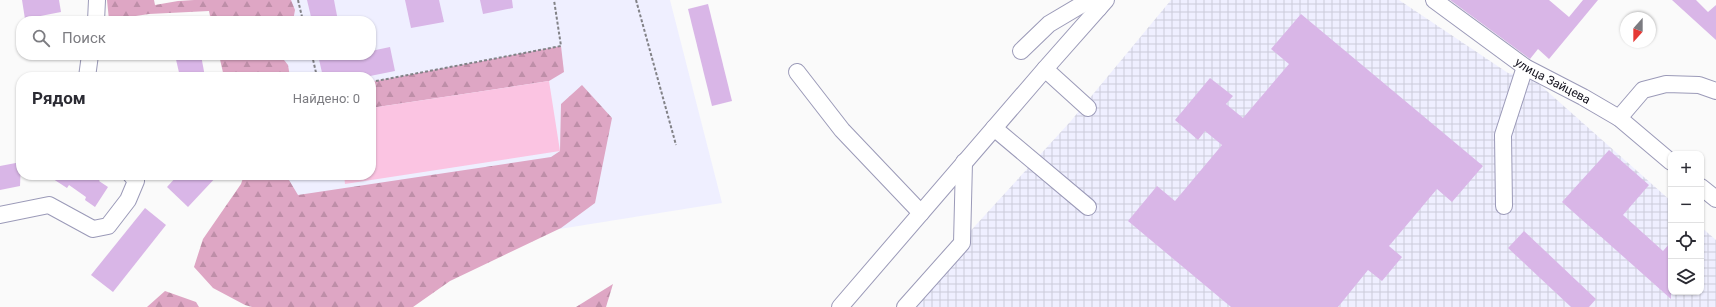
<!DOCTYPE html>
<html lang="ru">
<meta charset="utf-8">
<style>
body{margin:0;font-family:Roboto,sans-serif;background:#f7f7f7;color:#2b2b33}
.controls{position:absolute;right:12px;bottom:12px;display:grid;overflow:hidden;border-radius:8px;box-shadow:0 1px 3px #0004}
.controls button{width:36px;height:36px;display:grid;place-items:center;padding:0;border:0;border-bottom:1px solid #e1e1e2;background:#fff;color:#2b2b33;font:20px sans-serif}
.compass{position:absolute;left:1620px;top:12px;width:36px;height:36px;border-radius:50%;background:#fff;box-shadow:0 1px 3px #0004;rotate:201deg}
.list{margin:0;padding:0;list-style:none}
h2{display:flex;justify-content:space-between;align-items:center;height:52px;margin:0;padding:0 16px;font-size:17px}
h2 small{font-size:13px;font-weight:400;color:#7c7c81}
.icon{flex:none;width:22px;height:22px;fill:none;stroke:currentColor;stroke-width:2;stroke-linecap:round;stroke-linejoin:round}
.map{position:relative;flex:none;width:1716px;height:307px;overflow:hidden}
.search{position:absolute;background:#fff;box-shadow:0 1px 3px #0004;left:16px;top:16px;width:360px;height:44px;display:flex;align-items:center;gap:10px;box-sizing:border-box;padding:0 14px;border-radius:16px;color:#7c7c81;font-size:15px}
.panel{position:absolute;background:#fff;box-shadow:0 1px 3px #0004;left:16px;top:72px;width:360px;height:108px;border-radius:16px}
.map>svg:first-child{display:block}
.built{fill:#efefff}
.industrial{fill:url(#industrial-grid)}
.forest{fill:url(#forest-firs)}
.pitch{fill:#fbc4e2}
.building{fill:#d9b6e7}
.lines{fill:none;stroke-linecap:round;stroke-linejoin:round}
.minor-casing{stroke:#9b9ab8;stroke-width:18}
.path{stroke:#828287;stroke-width:2;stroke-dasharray:3 2;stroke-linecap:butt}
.minor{stroke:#fff;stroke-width:16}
.labels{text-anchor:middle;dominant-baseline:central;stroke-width:3;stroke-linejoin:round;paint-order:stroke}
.street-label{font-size:12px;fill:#14131e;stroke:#fff}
</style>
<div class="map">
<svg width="1716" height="307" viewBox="0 0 1716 307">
<defs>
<pattern id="industrial-grid" width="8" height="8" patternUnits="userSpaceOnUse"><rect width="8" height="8" fill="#efefff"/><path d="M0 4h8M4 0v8" fill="none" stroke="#ccccda"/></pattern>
<pattern id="forest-firs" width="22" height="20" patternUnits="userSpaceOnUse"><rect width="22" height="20" fill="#dea6c4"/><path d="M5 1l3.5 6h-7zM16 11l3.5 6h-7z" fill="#be8ea8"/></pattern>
</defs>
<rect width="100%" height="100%" fill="#fafafa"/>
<polygon class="built" points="216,0 670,0 722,203 272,275 252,175 371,175 371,77 232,77 227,55 371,55 371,21 220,21"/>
<polygon class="industrial" points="1171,0 1399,0 1508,73 1531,77 1671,201 1671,292 1701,292 1701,227 1716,240 1716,307 901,307 1070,122"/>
<g class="forest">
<polygon points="107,0 154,0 155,5 178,1 194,0 291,0 295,10 293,21 211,21 209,11 149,14 109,20"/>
<polygon points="561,46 564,72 549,81 371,108 371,82"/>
<polygon points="219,55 280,55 288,65 290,77 224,77"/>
<polygon points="582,85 612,118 595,203 561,228 450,281 413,307 252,307 245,305 213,288 194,267 203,239 241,184 244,175 286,175 298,195 551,157 560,151 561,104"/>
<polygon points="613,284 606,307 576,307"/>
<polygon points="165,291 196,302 199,307 147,307"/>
</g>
<polygon class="pitch" points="549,81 560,151 345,184 344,175 371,175 371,108"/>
<g class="building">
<polygon points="22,0 59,0 61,12 25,19"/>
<polygon points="307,0 334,0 338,21 312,21"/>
<polygon points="405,0 439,0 444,22 411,28"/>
<polygon points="480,0 512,0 513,8 483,14"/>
<polygon points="1450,0 1549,0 1569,17 1583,0 1598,0 1549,59 1538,49 1530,59"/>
<polygon points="1672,0 1696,0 1708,12 1716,5 1716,40"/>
<polygon points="708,4 732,101 712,106 688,9"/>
<polygon points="1301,14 1483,166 1452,202 1437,189 1389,246 1402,257 1382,281 1368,270 1338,307 1231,307 1128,221 1157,186 1175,201 1222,145 1205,131 1198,140 1175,120 1210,78 1233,96 1226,104 1243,118 1289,64 1271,49"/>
<polygon points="390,47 395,71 365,77 323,77 318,55 371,55 371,51"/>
<polygon points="175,55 201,55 205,77 180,77"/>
<polygon points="1609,150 1649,185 1623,215 1663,251 1671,242 1671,299 1562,202"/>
<polygon points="21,162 20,186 0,190 0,166"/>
<polygon points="47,175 103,175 99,181 108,187 95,207 85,200 86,197 69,185 67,188"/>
<polygon points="178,175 218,175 188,207 167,187"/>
<polygon points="145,208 166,225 113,292 91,275"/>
<polygon points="1524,231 1596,299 1589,307 1571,307 1508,248"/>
</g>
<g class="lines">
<defs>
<g id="minor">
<path id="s1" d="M1434,0l91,67 58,30 36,21 52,44"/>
<polyline points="96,21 97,0"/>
<polyline points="1021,51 1049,24 1086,2 1099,8"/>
<polyline points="1045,69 1088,108"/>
<polyline points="797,72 842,130 921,213"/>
<polyline points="87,77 90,55"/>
<polyline points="1619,118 1643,90 1666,84 1699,85 1716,91"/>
<polyline points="994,128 1088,207"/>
<polyline points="1701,187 1716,199"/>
<polyline points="1504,206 1503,135 1525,67"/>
<polyline points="0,215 49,205 93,229 108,226 128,200 136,181 131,175"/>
<polyline points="840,307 1045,69 1106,0"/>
<polyline points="905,307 962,243 964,162"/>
</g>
</defs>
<use href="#minor" class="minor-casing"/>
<g class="path">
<polyline points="298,0 303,21"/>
<polyline points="636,0 676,145"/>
<polyline points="312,55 317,77"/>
<polyline points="371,82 561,46 554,0"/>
</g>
<use href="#minor" class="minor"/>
</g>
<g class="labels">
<g class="street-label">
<text stroke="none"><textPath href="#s1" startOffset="144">улица Зайцева</textPath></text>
</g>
</g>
</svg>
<div class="controls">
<button>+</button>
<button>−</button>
<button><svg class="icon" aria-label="locate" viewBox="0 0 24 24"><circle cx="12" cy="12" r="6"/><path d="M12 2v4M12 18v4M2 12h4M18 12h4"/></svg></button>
<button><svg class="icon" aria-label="layers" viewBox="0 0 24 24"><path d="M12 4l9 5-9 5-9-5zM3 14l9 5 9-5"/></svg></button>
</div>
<svg class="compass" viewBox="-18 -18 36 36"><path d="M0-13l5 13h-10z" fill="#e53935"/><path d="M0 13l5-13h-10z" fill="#7c7c81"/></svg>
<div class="search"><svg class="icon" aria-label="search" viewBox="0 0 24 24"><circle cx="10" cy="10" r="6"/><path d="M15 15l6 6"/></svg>Поиск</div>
<section class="panel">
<h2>Рядом<small>Найдено: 0</small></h2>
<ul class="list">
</ul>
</section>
</div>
